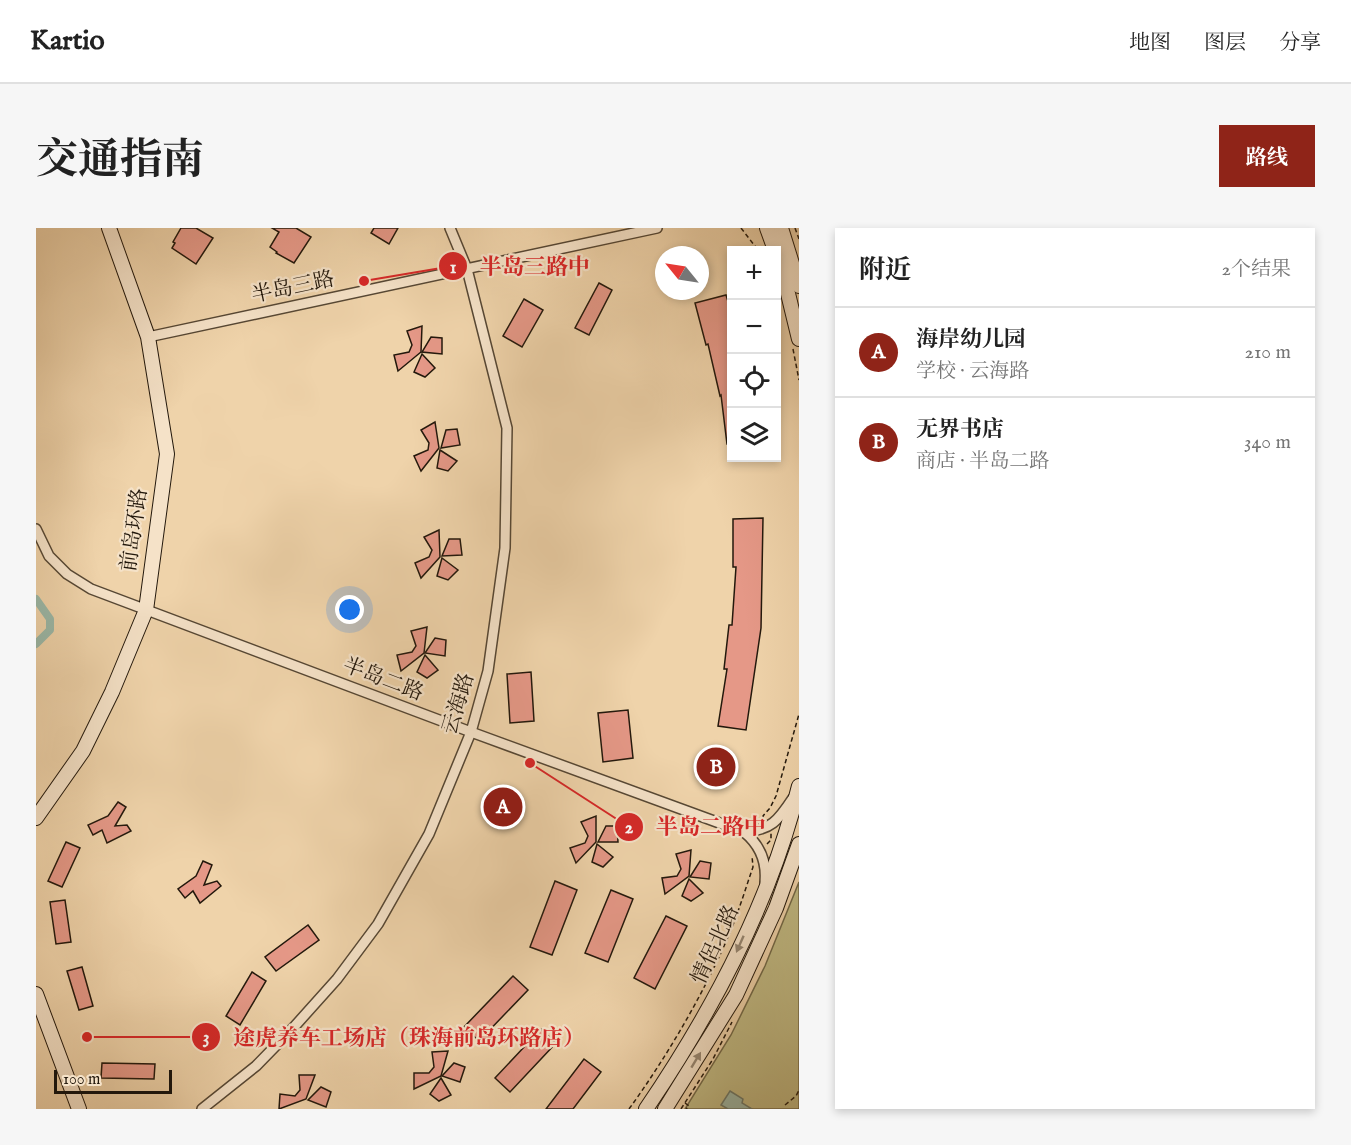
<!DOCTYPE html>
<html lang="zh">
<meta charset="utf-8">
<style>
body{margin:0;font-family:"IM FELL English","Noto Serif SC",serif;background:#f6f6f6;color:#222}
.controls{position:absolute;right:18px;top:18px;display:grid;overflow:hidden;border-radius:0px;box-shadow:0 3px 9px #0003}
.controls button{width:54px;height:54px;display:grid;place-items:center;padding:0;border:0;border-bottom:2px solid #e0e0e0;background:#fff;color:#222;font:30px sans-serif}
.compass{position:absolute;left:619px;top:18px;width:54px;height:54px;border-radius:50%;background:#fff;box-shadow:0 3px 9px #0003;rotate:300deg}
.scale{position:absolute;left:18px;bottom:15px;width:118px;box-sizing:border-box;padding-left:6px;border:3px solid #23180c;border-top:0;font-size:16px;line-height:21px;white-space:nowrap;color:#23180c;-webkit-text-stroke:4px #f5e2c8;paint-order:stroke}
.you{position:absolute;left:314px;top:382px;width:21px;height:21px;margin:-15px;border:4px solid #fff;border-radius:50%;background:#1a73e8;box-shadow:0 0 0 9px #1a73e833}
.badge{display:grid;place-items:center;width:39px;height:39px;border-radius:50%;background:#8f2418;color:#fff;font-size:20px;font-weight:700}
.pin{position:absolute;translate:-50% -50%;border:3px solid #fff;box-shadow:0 2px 6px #0006}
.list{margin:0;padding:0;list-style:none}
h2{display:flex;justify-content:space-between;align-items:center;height:78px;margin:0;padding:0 24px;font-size:26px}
h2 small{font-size:20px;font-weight:400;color:#767676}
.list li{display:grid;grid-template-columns:39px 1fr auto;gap:18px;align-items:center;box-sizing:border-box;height:90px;padding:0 24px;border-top:2px solid #e0e0e0}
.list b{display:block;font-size:22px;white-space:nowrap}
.list p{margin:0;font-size:20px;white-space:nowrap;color:#767676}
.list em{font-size:20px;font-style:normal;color:#767676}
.icon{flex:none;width:33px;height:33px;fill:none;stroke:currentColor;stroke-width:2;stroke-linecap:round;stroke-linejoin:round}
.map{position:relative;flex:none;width:763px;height:881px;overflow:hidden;border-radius:0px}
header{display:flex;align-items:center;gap:36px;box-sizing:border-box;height:84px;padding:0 30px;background:#fff;border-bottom:2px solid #e0e0e0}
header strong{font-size:28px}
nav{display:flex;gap:33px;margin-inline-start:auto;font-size:21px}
.intro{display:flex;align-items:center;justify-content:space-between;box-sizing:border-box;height:144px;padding:0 36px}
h1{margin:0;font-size:42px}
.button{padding:15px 27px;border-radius:0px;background:#8f2418;color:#fff;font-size:21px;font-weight:700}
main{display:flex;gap:36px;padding:0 36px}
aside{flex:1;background:#fff;border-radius:0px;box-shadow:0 3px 9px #0003}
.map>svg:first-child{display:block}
.green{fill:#c0ba84;stroke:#726948;stroke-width:1.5}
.water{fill:#9ab8a8;stroke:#6a786a;stroke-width:1.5}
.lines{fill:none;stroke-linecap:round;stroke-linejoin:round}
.canal{stroke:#9ab8a8;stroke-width:8}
.building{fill:#e59887;stroke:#23180c;stroke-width:1.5}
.street-casing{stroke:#564734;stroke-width:12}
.secondary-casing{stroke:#23180c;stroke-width:16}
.path{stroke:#23180c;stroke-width:1.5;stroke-dasharray:4.5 3;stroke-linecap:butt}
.street{stroke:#f5e2c8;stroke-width:9}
.secondary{stroke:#f5e2c8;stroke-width:14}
.oneway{fill:#968773}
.labels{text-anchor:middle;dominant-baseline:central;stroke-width:4.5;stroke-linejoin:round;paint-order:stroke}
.street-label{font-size:21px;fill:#23180c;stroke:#f5e2c8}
.leader{fill:none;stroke:#d62828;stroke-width:2}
.callout-dot{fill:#d62828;stroke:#f5e2c8;stroke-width:2}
.mark-label{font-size:18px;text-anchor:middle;font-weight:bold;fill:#fff}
.callout-label{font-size:22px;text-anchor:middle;font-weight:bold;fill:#d62828;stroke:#f5e2c8;stroke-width:4.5;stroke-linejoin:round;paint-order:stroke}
</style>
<header>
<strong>Kartio</strong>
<nav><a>地图</a><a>图层</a><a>分享</a></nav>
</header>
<div class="intro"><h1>交通指南</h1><a class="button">路线</a></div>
<main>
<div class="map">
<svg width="763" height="881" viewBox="0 0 763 881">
<rect width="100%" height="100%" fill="#efd3aa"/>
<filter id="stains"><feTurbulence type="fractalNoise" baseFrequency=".00333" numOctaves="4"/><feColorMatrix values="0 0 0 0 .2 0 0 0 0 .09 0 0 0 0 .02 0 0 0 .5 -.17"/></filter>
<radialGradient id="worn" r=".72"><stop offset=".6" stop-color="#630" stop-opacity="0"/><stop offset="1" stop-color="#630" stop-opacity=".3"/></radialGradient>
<polygon class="green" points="763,654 763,881 649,881 695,807 729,738"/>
<polygon class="water" points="694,863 707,871 706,875 716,881 692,881 685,877"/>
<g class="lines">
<polyline class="canal" points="0,371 14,391 14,402 0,416"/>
</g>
<g class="building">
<polygon points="145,0 160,0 177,10 160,36 136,20 139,15 137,14"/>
<polygon points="236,0 260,0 275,9 258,35 240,25 241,24 234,19 243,4"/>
<polygon points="338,0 362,0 353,16 335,5"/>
<polygon points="563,55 576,62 553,107 539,100"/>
<polygon points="690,67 696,87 696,216 691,216 685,167 684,168 672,116 670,117 659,75"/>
<polygon points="488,71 507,82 486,119 467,108"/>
<polygon points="386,98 385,124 362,143 358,127 373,124 376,117 371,103"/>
<polygon points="395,109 406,110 406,126 386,124"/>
<polygon points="386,126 399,140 389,149 378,144"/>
<polygon points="399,194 403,220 385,243 378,228 392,222 393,215 385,202"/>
<polygon points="421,201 424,217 405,220 410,202"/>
<polygon points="404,222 421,233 412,243 401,240"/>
<polygon points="727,290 725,400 710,502 682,498 691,441 688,441 693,397 696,397 700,339 697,339 697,291"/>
<polygon points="403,302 404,329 385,350 379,335 393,329 396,322 388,309"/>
<polygon points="413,311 424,311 426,327 406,328"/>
<polygon points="406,330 422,342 412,352 401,348"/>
<polygon points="391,399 388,425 365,443 361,427 376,424 380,418 375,403"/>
<polygon points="399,410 410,412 409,428 389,425"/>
<polygon points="389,427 402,442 391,450 381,444"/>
<polygon points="495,444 498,493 474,495 471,446"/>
<polygon points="592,482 597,530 567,534 562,485"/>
<polygon points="82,574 90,579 79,598 91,597 95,603 71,615 66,602 57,607 52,597 72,588"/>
<polygon points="560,588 560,614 540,635 534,620 549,615 552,608 545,594"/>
<polygon points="570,598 581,598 582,614 562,614"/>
<polygon points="30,614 44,620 26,659 12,653"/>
<polygon points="561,616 577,629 567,639 556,634"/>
<polygon points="655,622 653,648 629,666 626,650 641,648 645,641 640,626"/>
<polygon points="167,633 176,637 168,657 181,653 185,658 164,675 157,663 149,670 142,661 160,648"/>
<polygon points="664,633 675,635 673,651 654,649"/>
<polygon points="653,651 667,665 655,673 646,668"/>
<polygon points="519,653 541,662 516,727 494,719"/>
<polygon points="575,662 597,671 572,734 549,725"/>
<polygon points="29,672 35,714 20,716 14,674"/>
<polygon points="630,688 651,698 619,761 598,750"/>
<polygon points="272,697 283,712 240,743 229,729"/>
<polygon points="46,739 57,778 43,782 31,743"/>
<polygon points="216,744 230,753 204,797 190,788"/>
<polygon points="477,748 492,762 443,813 428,799"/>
<polygon points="505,801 520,815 474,864 459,850"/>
<polygon points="412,823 405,848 378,861 378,845 393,845 398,839 396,824"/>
<polygon points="548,831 565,844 537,881 510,881"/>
<polygon points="66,835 119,836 118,851 65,850"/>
<polygon points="418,835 429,839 424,854 406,848"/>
<polygon points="263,847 279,847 270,871 243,881 244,866 259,868 264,862"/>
<polygon points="405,850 415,867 403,873 394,866"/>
<polygon points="285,859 295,864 290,879 272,872"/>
</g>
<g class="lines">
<defs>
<g id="street">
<polyline points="112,109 621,0"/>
<path d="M0,301l13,27 18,18 24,15 380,143 273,100c16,13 23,29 21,50"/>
<path d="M708,604c27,-2 34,-11 49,-34"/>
<polyline points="166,881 220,838 258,799 301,751 342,696 393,606 435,504 452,443 469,320 471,200 431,41 414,0"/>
</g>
<g id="secondary">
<polyline points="731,0 739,22"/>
<polyline points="745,0 763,58"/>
<polyline points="740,27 748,49 763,111"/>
<polyline points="0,590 47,523 76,464 110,382 131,226 112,109 73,0"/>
<polyline points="0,766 43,881"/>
<path d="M610,881c66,-97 125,-208 153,-323"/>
<polyline points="629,881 700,767 740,680 763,616"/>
</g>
</defs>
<use href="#street" class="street-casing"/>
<use href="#secondary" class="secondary-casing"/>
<g class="path">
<polyline points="705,0 722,22"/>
<polyline points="759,0 763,11"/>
<polyline points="757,121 763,152"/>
<polyline points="727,590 727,588 734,580 740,568 763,486"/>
<polyline points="731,616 735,612 735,605"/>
<polyline points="649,875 653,878 650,881"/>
<polyline points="749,877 760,868 763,862"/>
<path d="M593,881c37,-51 74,-114 99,-172 10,-23 17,-47 25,-70l-1,-11"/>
<polyline points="645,881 677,831 696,794"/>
</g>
<use href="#street" class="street"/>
<use href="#secondary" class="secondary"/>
</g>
<defs><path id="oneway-solid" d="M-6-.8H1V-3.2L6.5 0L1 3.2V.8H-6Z" transform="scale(1.5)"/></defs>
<g class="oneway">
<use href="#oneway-solid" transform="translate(704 716) rotate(114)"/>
<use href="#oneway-solid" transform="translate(660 832) rotate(-59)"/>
</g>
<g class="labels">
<g class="street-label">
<text transform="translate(257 60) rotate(-12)">半岛三路</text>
<text transform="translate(99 302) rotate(-82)">前岛环路</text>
<text transform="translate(347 452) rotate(21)">半岛二路</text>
<text transform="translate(423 476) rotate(-73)">云海路</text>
<text transform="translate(680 717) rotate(-65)">情侶北路</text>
</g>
</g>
<path class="leader" d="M328 53L417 38M494 535L593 599M51 809L170 809"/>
<g class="callout-dot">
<circle cx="328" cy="53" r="6"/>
<circle cx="494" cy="535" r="6"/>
<circle cx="51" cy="809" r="6"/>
<circle cx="417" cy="38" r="15"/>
<circle cx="593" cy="599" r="15"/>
<circle cx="170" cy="809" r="15"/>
</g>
<g class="mark-label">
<text x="417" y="45">1</text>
<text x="593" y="605">2</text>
<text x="170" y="815">3</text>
</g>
<g class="callout-label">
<text x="499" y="46">半岛三路中</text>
<text x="675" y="606">半岛二路中</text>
<text x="373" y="817">途虎养车工场店（珠海前岛环路店）</text>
</g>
<rect width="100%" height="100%" filter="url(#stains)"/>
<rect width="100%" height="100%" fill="url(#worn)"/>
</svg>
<div class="controls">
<button>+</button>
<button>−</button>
<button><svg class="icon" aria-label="locate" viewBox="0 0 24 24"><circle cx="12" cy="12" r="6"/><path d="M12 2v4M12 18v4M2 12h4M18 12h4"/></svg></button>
<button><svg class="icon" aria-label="layers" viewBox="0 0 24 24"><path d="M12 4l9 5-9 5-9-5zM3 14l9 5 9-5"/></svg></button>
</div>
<svg class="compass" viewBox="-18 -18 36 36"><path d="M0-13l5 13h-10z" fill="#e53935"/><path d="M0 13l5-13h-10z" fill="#767676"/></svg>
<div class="scale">100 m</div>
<div class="you"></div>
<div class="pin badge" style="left:467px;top:579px">A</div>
<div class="pin badge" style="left:680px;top:539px">B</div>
</div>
<aside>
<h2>附近<small>2个结果</small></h2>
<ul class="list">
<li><span class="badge">A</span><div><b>海岸幼儿园</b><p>学校 · 云海路</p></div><em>210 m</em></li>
<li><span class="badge">B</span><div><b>无界书店</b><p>商店 · 半岛二路</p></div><em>340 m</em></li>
</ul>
</aside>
</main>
